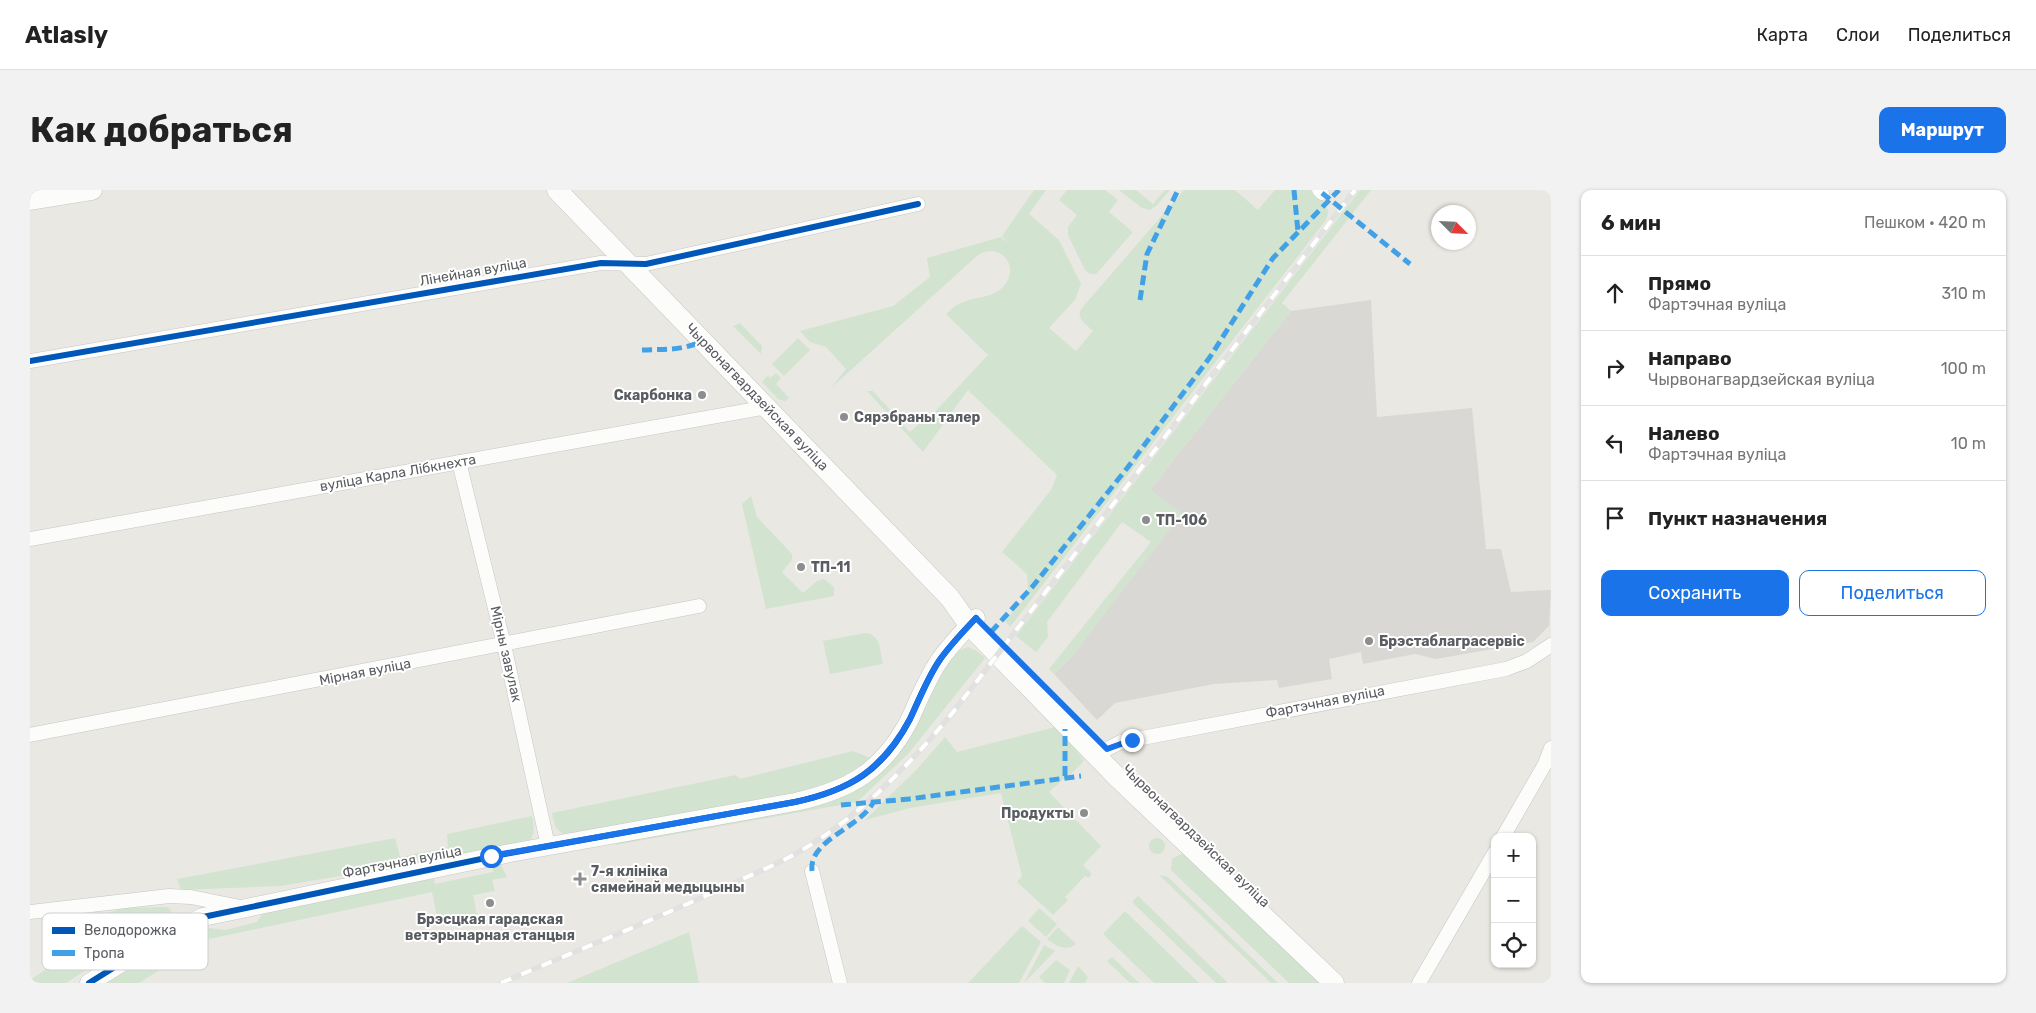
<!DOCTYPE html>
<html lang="ru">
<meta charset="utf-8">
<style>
body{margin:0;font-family:Rubik,sans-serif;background:#f2f2f2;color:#222}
.controls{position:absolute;right:15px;bottom:15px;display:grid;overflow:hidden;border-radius:10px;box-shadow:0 1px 4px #0004}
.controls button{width:45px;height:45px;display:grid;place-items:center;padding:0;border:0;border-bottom:1px solid #e0e0e0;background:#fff;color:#222;font:25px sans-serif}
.compass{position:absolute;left:1401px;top:15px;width:45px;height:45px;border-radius:50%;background:#fff;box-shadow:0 1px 4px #0004;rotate:114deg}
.stop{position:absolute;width:15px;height:15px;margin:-11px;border:4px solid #1a73e8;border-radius:50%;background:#fff}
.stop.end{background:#1a73e8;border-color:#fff;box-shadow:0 1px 5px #0008}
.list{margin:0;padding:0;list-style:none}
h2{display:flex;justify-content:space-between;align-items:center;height:65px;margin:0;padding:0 20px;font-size:21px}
h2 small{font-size:16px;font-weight:400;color:#767676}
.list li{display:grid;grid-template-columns:32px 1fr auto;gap:15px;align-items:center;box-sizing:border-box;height:75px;padding:0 20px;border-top:1px solid #e0e0e0}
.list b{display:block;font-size:19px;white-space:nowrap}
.list p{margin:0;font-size:16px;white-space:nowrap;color:#767676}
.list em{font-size:16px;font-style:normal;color:#767676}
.actions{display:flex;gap:10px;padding:15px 20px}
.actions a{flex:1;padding:11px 0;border:1px solid #1a73e8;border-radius:10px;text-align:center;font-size:18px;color:#1a73e8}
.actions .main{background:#1a73e8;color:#fff}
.icon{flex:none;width:28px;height:28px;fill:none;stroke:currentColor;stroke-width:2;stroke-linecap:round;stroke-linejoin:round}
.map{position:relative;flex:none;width:1521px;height:793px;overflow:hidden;border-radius:10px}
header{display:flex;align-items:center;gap:30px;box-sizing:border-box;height:70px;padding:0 25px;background:#fff;border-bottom:1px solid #e0e0e0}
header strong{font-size:24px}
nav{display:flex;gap:28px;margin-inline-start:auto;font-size:18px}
.intro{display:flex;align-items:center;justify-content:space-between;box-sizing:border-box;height:120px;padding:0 30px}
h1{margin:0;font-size:35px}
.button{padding:12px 22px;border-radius:10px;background:#1a73e8;color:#fff;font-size:18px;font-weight:700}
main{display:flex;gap:30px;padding:0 30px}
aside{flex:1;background:#fff;border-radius:10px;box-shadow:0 1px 4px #0004}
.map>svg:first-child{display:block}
.industrial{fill:#dad8d4}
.green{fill:#d2e4d0}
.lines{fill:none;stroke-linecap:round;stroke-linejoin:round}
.minor-casing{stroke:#c5c5c5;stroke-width:15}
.tertiary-casing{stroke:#c5c5c5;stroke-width:19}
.secondary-casing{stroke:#c5c5c5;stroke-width:21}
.minor{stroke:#fcfcfb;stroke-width:14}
.tertiary{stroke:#fcfcfb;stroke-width:18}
.secondary{stroke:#fcfcfb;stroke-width:20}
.rail-casing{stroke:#e1e1e0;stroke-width:5.5}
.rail{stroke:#fff;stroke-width:4;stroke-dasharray:11;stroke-linecap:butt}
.quiet{stroke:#42a1e6;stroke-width:5;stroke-dasharray:10 5;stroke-linecap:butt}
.cycleway-casing{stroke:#fff;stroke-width:9}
.cycleway{stroke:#0057b8;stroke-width:6}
.route{stroke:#1a73e8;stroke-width:6}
.poi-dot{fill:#8b8d8e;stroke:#fff;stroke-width:2}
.labels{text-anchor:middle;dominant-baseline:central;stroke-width:4;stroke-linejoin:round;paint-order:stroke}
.street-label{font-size:14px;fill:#595c60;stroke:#fff}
.poi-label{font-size:14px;font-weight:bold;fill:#595c60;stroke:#fff;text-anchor:start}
.key{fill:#fff;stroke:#cdcecf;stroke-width:1}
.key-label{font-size:14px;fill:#595c60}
</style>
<header>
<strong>Atlasly</strong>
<nav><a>Карта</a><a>Слои</a><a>Поделиться</a></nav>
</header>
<div class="intro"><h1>Как добраться</h1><a class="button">Маршрут</a></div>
<main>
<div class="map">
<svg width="1521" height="793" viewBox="0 0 1521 793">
<rect width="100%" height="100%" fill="#e9e8e3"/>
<polygon class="industrial" points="1341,110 1347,227 1442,218 1456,359 1471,359 1481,402 1521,400 1519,436 1503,452 1406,469 1385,464 1333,474 1331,462 1299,469 1302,489 1249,498 1247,490 1184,494 1095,511 1085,513 1067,530 1024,484 1041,467 1151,324 1120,300 1261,121"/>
<g class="green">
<path d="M1004,0h12l-17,24 30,26 22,44 -6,16 -26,28 27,23 17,-20c-7,-7 -17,-12 -12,-22l103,-119h51l23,20 17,-20h35c10,8 23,16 16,30l-316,407 -5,-6 23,-26 -1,-21 -25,-22 49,-62 6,-15 -89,-85 -45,62 -56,-61h6l37,41 20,-18 1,2 57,-61 -42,-41c5,-4 9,-9 15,-11 15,-7 31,-4 43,-17 17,-20 -4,-44 -26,-31l-147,133 15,-19 -20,-22 -16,-5 -10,-11 93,-25 37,-29 -3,-19 74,-21 8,6 -7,-7z"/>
<polygon points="1037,0 1075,0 1088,10 1079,22 1103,42 1066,84 1060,84 1055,80 1038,45 1038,37 1047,25 1029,10"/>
<polygon points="1089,0 1106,0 1123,14 1135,0 1140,0 1126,16 1120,20 1112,18"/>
<polygon points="1330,0 1341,0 1252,113 1261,121 1120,300 1152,324 1041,467 1024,484 1019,479 1121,352 1092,332 1017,432 1018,447 1006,462 986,446"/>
<polygon points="710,133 732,156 731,164 703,136"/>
<polygon points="768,148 780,160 754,186 742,174"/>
<polygon points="746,183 751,188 746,194 759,208 755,211 748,209 732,192 738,185 740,188"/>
<polygon points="721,306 727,327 762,364 762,370 752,382 773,403 787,391 794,389 804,397 804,406 736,419 712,314"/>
<path d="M835,443c16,1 15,18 18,31l-53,10 -7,-33z"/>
<polygon points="938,457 945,460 955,468 878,564 827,612 585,655 588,651 801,610 817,605 838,592 925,462"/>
<path d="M1029,536l25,35c-11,12 -23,20 -35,31l52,54 -18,19 9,9 -4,4 -3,-2 -20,21 3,3 -15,15 -36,-33 5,-6 -21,-83 -91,15 -45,12 53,-52 27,-31 12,15z"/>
<path d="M823,561l18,7 -28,20 -30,12 -245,46c-12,-4 -14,-12 -16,-23l184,-38 4,4z"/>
<path d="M502,626c3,13 4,23 -10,29l-241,41 -100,4 -4,-11 218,-41 5,19 48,-10 -1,-13z"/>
<circle cx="1127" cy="656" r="8"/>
<polygon points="1153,663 1293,793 1259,793 1141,680 1142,669"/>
<polygon points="462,674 471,675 477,687 462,690 465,701 443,705 447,725 412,731 407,727 402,702 179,749 109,793 77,793 127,761 168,742 179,738 196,740 227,732 233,722 403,684 405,694 463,682"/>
<polygon points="1129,685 1138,687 1248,793 1241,793"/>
<polygon points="1108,706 1198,793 1186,793 1102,712"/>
<polygon points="131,717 137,717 140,719 142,728 135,737 99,753 89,752 71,763 67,773 36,793 0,793 0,790 63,747 58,729 94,718"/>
<polygon points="1009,718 1027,734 1016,747 998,731"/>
<polygon points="1095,721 1169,793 1124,793 1073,744"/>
<polygon points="992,736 1011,752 989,793 938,793"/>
<path d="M1028,737l18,17c-10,8 -20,2 -29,-5z"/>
<polygon points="659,742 669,793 537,793"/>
<polygon points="1014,755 1025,761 994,793"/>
<polygon points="1082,767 1109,793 1100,793 1077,771"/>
<polygon points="1026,770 1040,780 1034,793 1015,793 1009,787"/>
<polygon points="1048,776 1058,787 1055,793 1039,793"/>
</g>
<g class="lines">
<defs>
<g id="minor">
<polyline points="1289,0 1292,3"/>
<polyline points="0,171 571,73 616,74 888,14"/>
<polyline points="429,272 474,455 518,656"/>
<polyline points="0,349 737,217"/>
<polyline points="0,545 669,416"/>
<polyline points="1068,566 1077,559 1091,552 1476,479 1497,471 1521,455"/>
<polyline points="1473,647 1515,574 1521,558"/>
<polyline points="782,681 810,793"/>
<polyline points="0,722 139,706 161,707 210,717"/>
<polyline points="1389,793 1465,662"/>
</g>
<path id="tertiary" d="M59,793l82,-51 32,-15 307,-64 285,-51c55,-12 88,-31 115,-83 9,-20 17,-40 29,-58 11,-16 24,-29 37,-43"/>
<g id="secondary">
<polyline points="527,0 920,408 939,435 1088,588 1304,793"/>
<polyline points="0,10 62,0"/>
</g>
</defs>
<use href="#minor" class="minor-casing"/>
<use href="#tertiary" class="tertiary-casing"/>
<use href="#secondary" class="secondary-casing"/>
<use href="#minor" class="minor"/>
<use href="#tertiary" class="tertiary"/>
<use href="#secondary" class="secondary"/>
<defs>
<path id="rail" d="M471,793c75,-32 150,-62 224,-96 23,-11 49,-21 72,-34 61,-35 112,-87 157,-142l401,-521"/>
</defs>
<use href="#rail" class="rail-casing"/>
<use href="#rail" class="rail"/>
<g class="quiet">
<polyline points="1264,0 1268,42"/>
<polyline points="1292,3 1380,74"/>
<polyline points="1110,110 1117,64 1148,0"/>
<path d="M612,160c22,-1 42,1 62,-10"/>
<polyline points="961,442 1003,396 1098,277 1180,167 1243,68 1309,0"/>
<polyline points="1035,586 1035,539"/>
<polyline points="811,615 879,609 1051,586"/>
<path d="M782,681c-4,-31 49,-43 62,-70"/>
</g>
<defs>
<g id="cycleway">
<polyline points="0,171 571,73 616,74 888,14"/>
<path d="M59,793l82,-51 32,-15 307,-64 285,-51c55,-12 88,-31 115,-83 9,-20 17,-40 29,-58 11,-16 24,-29 37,-43"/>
</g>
</defs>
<use href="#cycleway" class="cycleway-casing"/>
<use href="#cycleway" class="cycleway"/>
</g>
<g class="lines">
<path class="route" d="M461,666l304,-54c54,-11 88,-33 115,-83 10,-20 17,-40 29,-58 11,-16 24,-29 37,-43l131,131 25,-9"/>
</g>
<g class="poi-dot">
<circle cx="672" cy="205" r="5"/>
<circle cx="814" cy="227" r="5"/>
<circle cx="1116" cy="330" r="5"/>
<circle cx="771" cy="377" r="5"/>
<circle cx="1339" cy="451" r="5"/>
<circle cx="1054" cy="623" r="5"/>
<path d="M547.5 681.5h5v5h5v5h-5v5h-5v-5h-5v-5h5z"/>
<circle cx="460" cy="713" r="5"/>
</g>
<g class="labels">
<g class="street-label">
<text transform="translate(443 82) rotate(-10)">Лінейная вуліца</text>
<text transform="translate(727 207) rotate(46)">Чырвонагвардзейская вуліца</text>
<text transform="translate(368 283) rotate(-10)">вуліца Карла Лібкнехта</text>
<text transform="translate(476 464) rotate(77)">Мірны завулак</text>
<text transform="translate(335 482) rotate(-11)">Мірная вуліца</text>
<text transform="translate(1295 512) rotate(-11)">Фартэчная вуліца</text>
<text transform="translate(1166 646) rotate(44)">Чырвонагвардзейская вуліца</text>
<text transform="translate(372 672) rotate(-11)">Фартэчная вуліца</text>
</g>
<g class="poi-label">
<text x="662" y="205" text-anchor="end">Скарбонка</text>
<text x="824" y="227">Сярэбраны талер</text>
<text x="1126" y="330">ТП-106</text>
<text x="781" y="377">ТП-11</text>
<text x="1349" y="451">Брэстаблаграсервіс</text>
<text x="1044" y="623" text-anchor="end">Продукты</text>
<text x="561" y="681">7-я клініка<tspan x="561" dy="16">сямейнай медыцыны</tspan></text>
<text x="460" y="729" text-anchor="middle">Брэсцкая гарадская<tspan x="460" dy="16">ветэрынарная станцыя</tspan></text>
</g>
</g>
<rect x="12" y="723" width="166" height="57" rx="8" class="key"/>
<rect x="22" y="737" width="23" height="7" fill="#0057b8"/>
<rect x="22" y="760" width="23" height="6" fill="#42a1e6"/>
<g class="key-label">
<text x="54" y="745">Велодорожка</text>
<text x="54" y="768">Тропа</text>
</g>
</svg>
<div class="controls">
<button>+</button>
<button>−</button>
<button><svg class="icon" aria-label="locate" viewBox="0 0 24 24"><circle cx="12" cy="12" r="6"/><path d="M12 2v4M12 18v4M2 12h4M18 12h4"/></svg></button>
</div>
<svg class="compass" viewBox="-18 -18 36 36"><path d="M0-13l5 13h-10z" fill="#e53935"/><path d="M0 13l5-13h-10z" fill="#767676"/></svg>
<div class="stop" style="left:461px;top:666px"></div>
<div class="stop end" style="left:1102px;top:550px"></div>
</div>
<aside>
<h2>6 мин<small>Пешком · 420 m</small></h2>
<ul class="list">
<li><svg class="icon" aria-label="ahead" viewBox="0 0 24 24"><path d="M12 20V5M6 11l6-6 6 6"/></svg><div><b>Прямо</b><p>Фартэчная вуліца</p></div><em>310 m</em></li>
<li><svg class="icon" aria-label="right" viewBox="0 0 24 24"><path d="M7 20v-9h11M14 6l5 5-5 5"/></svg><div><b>Направо</b><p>Чырвонагвардзейская вуліца</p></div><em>100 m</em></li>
<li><svg class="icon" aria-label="left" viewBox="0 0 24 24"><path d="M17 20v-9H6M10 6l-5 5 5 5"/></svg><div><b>Налево</b><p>Фартэчная вуліца</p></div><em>10 m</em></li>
<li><svg class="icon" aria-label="arrive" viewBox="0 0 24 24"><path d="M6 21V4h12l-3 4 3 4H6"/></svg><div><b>Пункт назначения</b></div></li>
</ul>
<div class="actions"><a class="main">Сохранить</a><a>Поделиться</a></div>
</aside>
</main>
